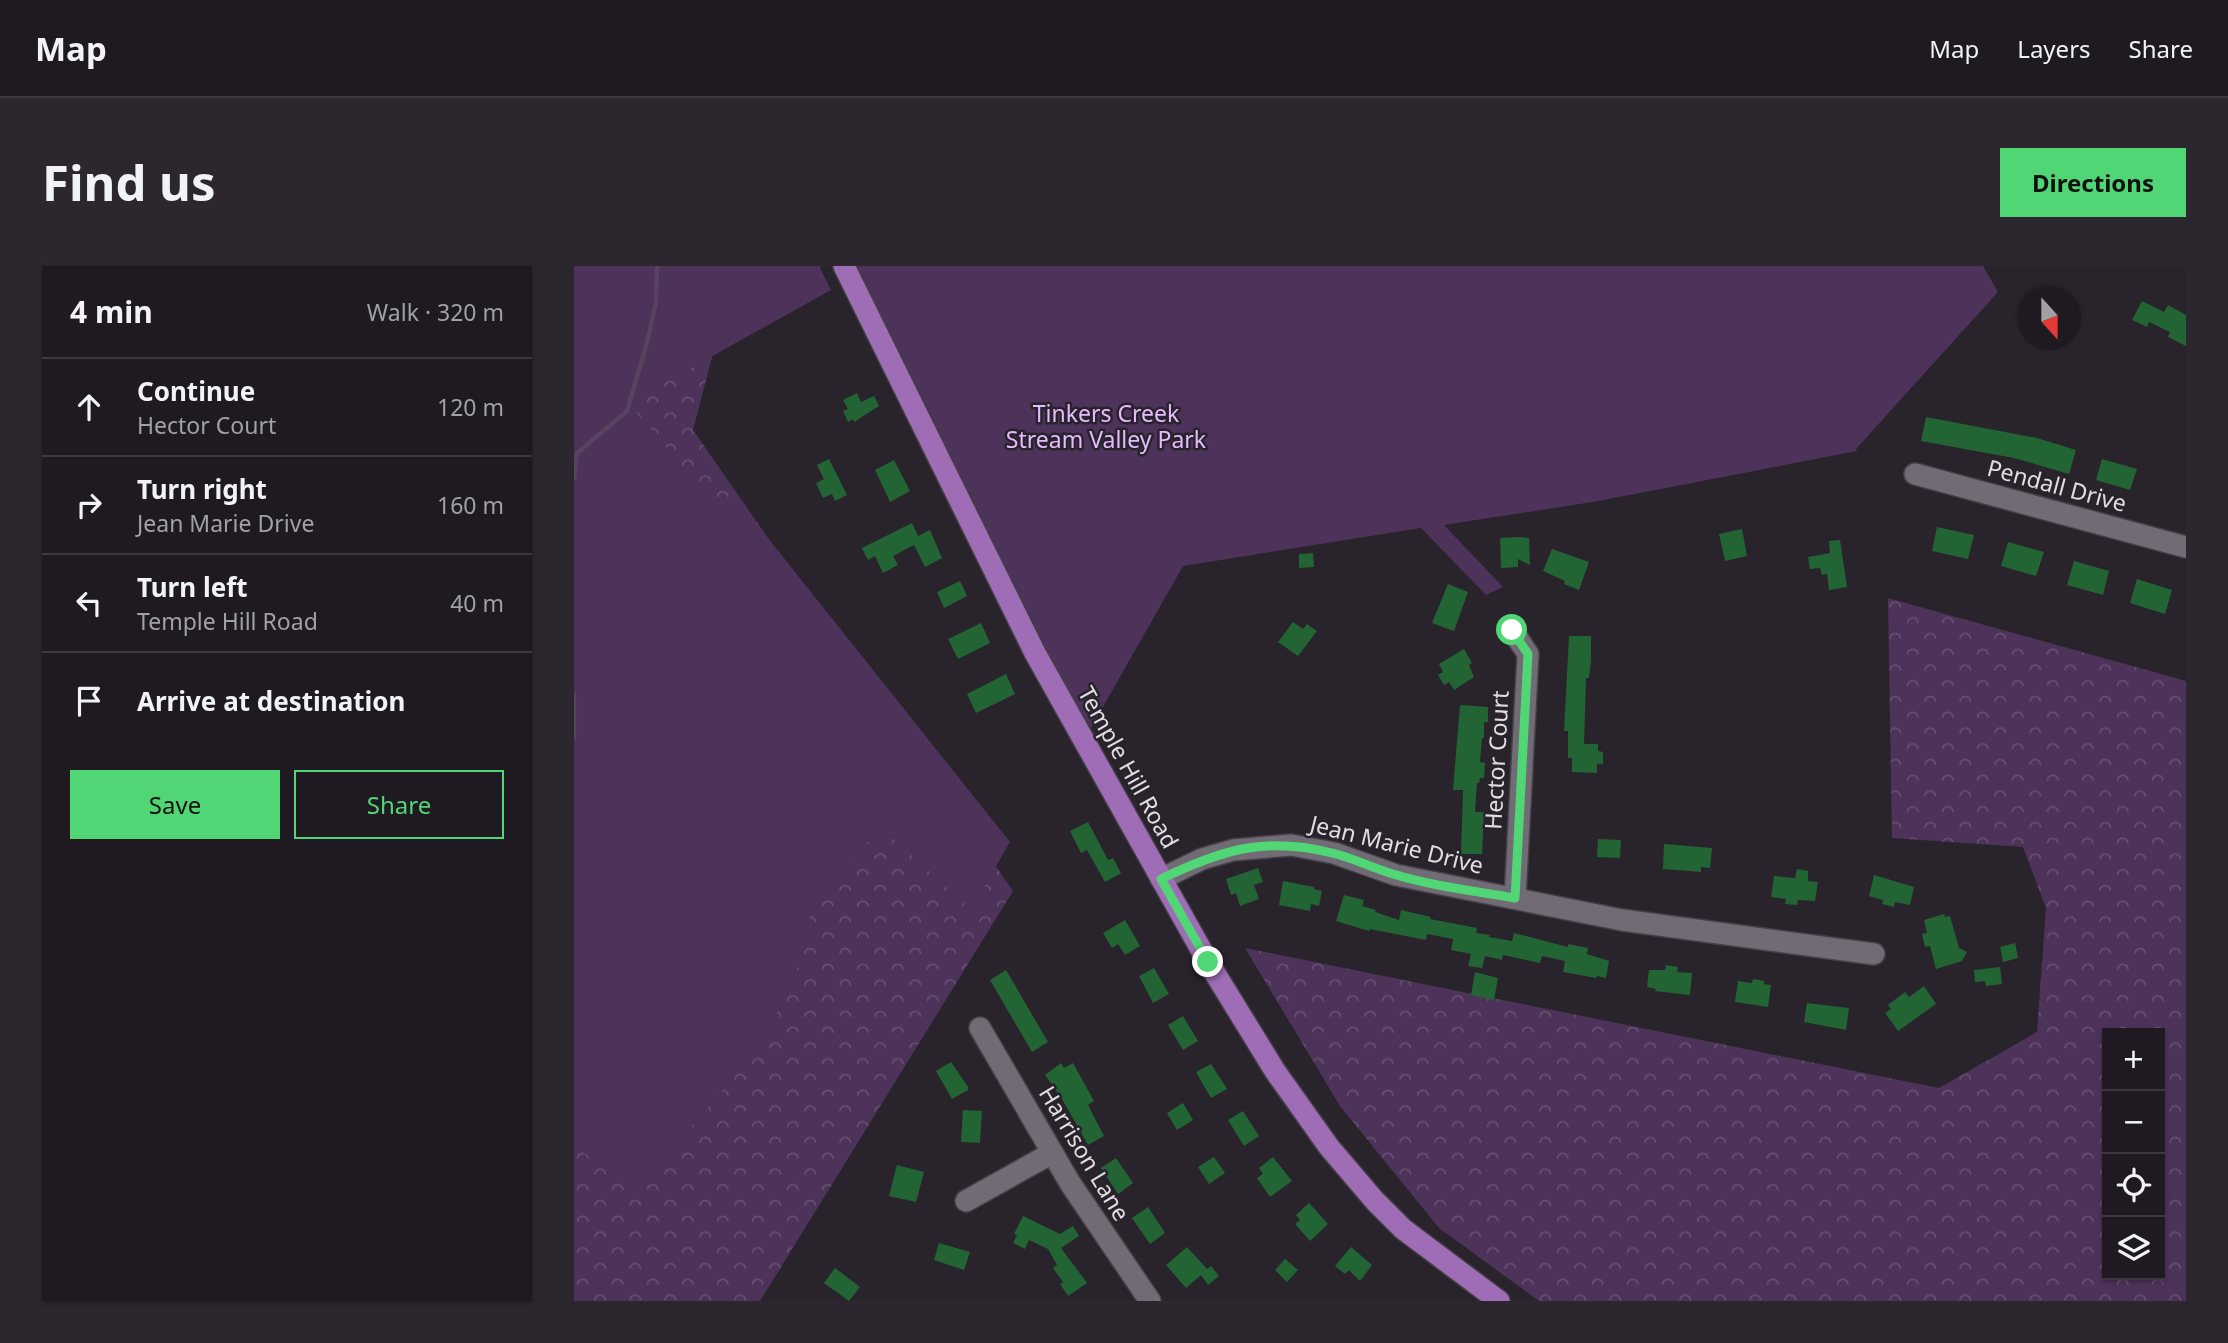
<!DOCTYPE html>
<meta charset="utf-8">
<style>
body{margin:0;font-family:"Noto Sans",sans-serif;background:#2c272e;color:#f1f3f6}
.controls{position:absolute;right:21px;bottom:21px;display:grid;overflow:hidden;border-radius:0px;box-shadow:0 2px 5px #0004}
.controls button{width:63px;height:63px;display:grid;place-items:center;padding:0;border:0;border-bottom:2px solid #3c383f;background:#1f1a21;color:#f1f3f6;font:35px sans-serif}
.compass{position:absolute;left:1444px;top:21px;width:63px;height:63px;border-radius:50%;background:#1f1a21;box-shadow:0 2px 5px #0004;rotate:159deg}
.stop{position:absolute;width:21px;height:21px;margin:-16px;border:5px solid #50d674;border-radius:50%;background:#fff}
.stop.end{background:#50d674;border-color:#fff;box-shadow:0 2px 7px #0008}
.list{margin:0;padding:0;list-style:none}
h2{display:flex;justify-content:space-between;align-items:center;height:91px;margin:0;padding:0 28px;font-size:30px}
h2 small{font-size:23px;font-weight:400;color:#a1a1a5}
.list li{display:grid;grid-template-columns:46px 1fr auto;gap:21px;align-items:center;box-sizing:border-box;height:98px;padding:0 28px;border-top:2px solid #3c383f}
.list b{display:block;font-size:26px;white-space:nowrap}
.list p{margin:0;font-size:23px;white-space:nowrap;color:#a1a1a5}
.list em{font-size:23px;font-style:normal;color:#a1a1a5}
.actions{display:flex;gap:14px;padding:21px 28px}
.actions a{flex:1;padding:16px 0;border:2px solid #50d674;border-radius:0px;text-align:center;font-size:24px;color:#50d674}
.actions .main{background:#50d674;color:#111}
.icon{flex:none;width:38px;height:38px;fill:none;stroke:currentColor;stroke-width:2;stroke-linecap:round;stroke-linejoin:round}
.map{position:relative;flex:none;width:1612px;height:1035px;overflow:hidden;border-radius:0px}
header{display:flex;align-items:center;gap:42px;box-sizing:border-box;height:98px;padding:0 35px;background:#1f1a21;border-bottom:2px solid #3c383f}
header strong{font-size:33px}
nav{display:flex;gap:38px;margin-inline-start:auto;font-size:24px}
.intro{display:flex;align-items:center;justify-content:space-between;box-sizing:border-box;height:168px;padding:0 42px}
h1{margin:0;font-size:49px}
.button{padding:18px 32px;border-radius:0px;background:#50d674;color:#111;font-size:24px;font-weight:700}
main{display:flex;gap:42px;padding:0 42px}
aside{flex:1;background:#1f1a21;border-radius:0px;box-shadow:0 2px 5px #0004}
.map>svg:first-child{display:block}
.forest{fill:url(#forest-crowns);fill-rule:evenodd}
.park{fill:#4d325a}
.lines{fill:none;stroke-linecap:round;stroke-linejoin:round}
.stream{stroke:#574360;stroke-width:4.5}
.building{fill:#236434}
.minor-casing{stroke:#443f46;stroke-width:24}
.major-casing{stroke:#443f46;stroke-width:24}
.minor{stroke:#716b75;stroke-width:21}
.major{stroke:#9e6db6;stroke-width:21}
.route{stroke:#50d674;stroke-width:9}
.labels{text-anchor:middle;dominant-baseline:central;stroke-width:5;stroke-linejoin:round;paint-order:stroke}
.park-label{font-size:23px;fill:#e6baff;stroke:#29232c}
.street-label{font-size:23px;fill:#e1dde3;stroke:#29232c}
</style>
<header>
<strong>Map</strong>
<nav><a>Map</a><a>Layers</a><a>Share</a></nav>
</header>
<div class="intro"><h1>Find us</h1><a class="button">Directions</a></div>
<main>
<aside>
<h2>4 min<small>Walk · 320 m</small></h2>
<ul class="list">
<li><svg class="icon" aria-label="ahead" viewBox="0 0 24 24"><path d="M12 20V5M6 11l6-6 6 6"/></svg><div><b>Continue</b><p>Hector Court</p></div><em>120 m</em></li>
<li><svg class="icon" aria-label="right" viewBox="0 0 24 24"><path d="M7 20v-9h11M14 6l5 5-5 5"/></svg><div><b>Turn right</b><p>Jean Marie Drive</p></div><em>160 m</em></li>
<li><svg class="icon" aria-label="left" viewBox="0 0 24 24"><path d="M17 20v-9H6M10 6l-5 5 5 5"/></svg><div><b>Turn left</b><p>Temple Hill Road</p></div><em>40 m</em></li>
<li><svg class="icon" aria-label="arrive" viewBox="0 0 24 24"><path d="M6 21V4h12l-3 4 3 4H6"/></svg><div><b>Arrive at destination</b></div></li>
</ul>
<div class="actions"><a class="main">Save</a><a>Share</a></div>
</aside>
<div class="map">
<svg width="1612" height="1035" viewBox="0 0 1612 1035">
<defs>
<pattern id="forest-crowns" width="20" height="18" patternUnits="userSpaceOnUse" patternTransform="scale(1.75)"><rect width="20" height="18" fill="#4d325a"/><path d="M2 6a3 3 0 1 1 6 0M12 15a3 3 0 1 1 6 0" fill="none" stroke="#664f72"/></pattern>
</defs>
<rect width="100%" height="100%" fill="#29232c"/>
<g class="forest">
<polygon points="0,0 248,0 143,72 119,164 439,625 186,1035 0,1035"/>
<path d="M1314,332l298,83v620h-647l-100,-73 -99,-122 -95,-158 694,140 98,-56 9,-124 -23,-61 -131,-9zM1533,767h53v242h-53z"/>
</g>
<g class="park">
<polygon points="0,0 245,0 257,24 54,137 147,246 166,237 436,576 397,644 308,562 240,628 229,689 205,743 174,794 92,890 55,924 2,880 0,881"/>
<polygon points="275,0 1409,0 1424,26 1282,183 1283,185 1019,236 870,259 929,321 912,329 847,262 609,300 517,462 476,400"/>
</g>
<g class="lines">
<g class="stream">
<polyline points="0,213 3,187 53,145 73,77 82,36 83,0"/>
<polyline points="0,429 0,471"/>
</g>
</g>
<g class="building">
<polygon points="1568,35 1590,46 1594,39 1612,49 1612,80 1594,71 1596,66 1575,56 1573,61 1558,54"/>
<polygon points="283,127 287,136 300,130 305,140 280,156 279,153 274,156 269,145 274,143 269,134"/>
<polygon points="1352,151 1463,172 1502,184 1495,208 1440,192 1347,175"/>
<polygon points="255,193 273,229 261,235 258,228 249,232 242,217 250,213 243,199"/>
<polygon points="1528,193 1563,203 1556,224 1522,214"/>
<polygon points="320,194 336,225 316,236 301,204"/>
<polygon points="338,257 344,270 356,264 368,292 351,301 340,279 319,290 324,299 309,307 301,290 294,294 288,282"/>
<polygon points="1363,261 1400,269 1394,293 1358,285"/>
<polygon points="1168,263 1173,290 1151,295 1145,268"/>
<polygon points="947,271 955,272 956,299 944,293 944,301 927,302 926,272"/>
<polygon points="1266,274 1273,321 1255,324 1253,308 1248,309 1246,302 1236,303 1234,291 1256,287 1255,275"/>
<polygon points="1434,276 1470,286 1462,310 1427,300"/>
<polygon points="978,283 1015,296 1005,324 990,318 991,315 969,305"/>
<polygon points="739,287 740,301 725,302 725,288"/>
<polygon points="1500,295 1535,305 1529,329 1493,319"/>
<polygon points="1563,313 1598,324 1591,348 1556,337"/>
<polygon points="386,315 393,330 370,342 363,326"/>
<polygon points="874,318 894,326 880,365 858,357"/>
<polygon points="719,356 729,363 733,358 743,365 724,390 704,376"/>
<polygon points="407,357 416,377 384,393 374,373"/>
<polygon points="995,370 1017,370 1017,394 1015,412 1012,412 1010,478 1024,478 1024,485 1029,486 1029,498 1023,498 1023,507 998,506 998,492 994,492 994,465 990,465"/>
<polygon points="890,383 898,397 895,399 900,411 880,424 875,416 870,419 864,409 869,406 865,398"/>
<polygon points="432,408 441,428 402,447 393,428"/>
<polygon points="886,439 914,441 914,456 910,456 910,472 908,472 906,496 911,497 910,512 906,512 905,517 903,517 901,546 910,546 908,588 887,588 889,524 879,524"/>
<polygon points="514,556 534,594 539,592 547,607 531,616 513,584 507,587 496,565"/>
<polygon points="1024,573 1047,574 1046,592 1023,591"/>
<polygon points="1090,578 1138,582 1136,602 1127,601 1127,606 1089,603"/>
<polygon points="684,602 689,616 680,619 685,633 666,640 662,627 657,629 652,613"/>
<polygon points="1223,603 1234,605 1234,615 1244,616 1241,635 1224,634 1223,639 1211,638 1212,633 1197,631 1200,610 1221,612"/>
<polygon points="1300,609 1340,621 1336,639 1321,636 1320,641 1308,638 1309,634 1295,630"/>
<polygon points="709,615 740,621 740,623 748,625 745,640 737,638 736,645 705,639"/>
<polygon points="770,629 790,634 788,640 802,644 801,646 825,654 827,644 857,651 856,653 903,662 902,667 916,669 915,671 938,675 940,667 994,681 994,678 1014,682 1013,688 1035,695 1032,712 1023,710 1022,712 989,706 991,695 968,690 966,697 929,689 928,694 911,690 908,702 894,700 897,688 877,684 879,673 853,668 852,674 796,663 795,665 762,655"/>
<polygon points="1370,648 1371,651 1376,650 1385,682 1393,686 1388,695 1362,703 1356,680 1351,681 1348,668 1353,667 1350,654"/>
<polygon points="551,654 566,680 551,689 544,678 538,682 529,667"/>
<polygon points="1441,677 1444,692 1429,696 1426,681"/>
<polygon points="1092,699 1104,701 1103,706 1118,707 1116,729 1081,725 1082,723 1073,721 1075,704 1091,704"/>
<polygon points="1426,701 1428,718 1412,720 1411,715 1401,716 1400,704"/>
<polygon points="580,702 595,728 579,737 565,710"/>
<polygon points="432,704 474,776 458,786 416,714"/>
<polygon points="901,706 924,712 920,734 897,729"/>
<polygon points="1179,713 1190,715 1190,718 1197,719 1194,741 1161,736 1164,715 1178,717"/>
<polygon points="1350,720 1362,738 1324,765 1311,747 1317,743 1314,739 1331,726 1335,731"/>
<polygon points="1233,737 1275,742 1272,764 1230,756"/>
<polygon points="609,750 624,775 609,784 594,759"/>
<polygon points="377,796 394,821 394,824 378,833 362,805"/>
<polygon points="487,797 490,802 499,797 520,835 514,839 530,870 514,879 488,833 471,809"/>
<polygon points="637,798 653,823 637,832 622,806"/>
<polygon points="609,837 619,854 603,864 593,847"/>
<polygon points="389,844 408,845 406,877 387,876"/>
<polygon points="669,845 685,870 670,880 654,854"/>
<polygon points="640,891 651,907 635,918 624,901"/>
<polygon points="699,891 718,915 696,931 683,912 689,908 685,902"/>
<polygon points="542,892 559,917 544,928 527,902"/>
<polygon points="323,899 350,906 342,936 315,930"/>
<polygon points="735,937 754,958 736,975 721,958 726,954 722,949"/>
<polygon points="574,941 591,967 576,978 558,952"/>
<polygon points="449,950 486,968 499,960 505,970 487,982 513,1017 494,1030 486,1018 489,1016 479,1002 483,999 474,983 455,974 451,983 439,977 443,969 440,968"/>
<polygon points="365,977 396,986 390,1004 360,994"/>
<polygon points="613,981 633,1003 637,1000 645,1010 634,1019 627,1009 612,1022 592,999"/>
<polygon points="777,981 798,999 786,1015 775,1004 771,1008 761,1000"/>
<polygon points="711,993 724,1004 713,1016 701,1004"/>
<polygon points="261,1002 286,1021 275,1035 250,1017"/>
</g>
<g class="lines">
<defs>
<g id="minor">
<polyline points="1341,208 1612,281"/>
<polyline points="938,364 954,388 941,632"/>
<polyline points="587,613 628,593 659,584 717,579 760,587 822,609 1048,654 1300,688"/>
<polyline points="406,762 496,917 576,1035"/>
<polyline points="392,935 478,887"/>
</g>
<polyline id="major" points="270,0 461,387 634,696 701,805 755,881 801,935 829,963 925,1035"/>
</defs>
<use href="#minor" class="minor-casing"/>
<use href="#major" class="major-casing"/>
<use href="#minor" class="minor"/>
<use href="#major" class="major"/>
</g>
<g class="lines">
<path class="route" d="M634,696l-47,-83c60,-29 104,-43 171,-26 21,5 41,15 61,21 39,12 82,17 122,24l13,-244 -16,-24"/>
</g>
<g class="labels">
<g class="park-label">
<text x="532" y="147">Tinkers Creek<tspan x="532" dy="26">Stream Valley Park</tspan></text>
</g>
<g class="street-label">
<text transform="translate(1483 219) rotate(15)">Pendall Drive</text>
<text transform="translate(922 494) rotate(-87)">Hector Court</text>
<text transform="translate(555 501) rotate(61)">Temple Hill Road</text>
<text transform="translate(823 578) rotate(14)">Jean Marie Drive</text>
<text transform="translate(511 887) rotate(59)">Harrison Lane</text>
</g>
</g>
</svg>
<div class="controls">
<button>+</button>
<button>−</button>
<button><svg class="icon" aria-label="locate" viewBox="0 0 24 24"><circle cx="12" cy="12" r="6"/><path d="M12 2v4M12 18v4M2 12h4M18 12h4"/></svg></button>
<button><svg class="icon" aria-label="layers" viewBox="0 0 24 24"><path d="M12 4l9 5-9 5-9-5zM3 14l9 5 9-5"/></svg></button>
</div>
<svg class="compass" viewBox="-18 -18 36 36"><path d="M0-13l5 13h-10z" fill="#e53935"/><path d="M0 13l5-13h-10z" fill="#a1a1a5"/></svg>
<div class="stop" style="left:938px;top:364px"></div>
<div class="stop end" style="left:634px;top:696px"></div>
</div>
</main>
